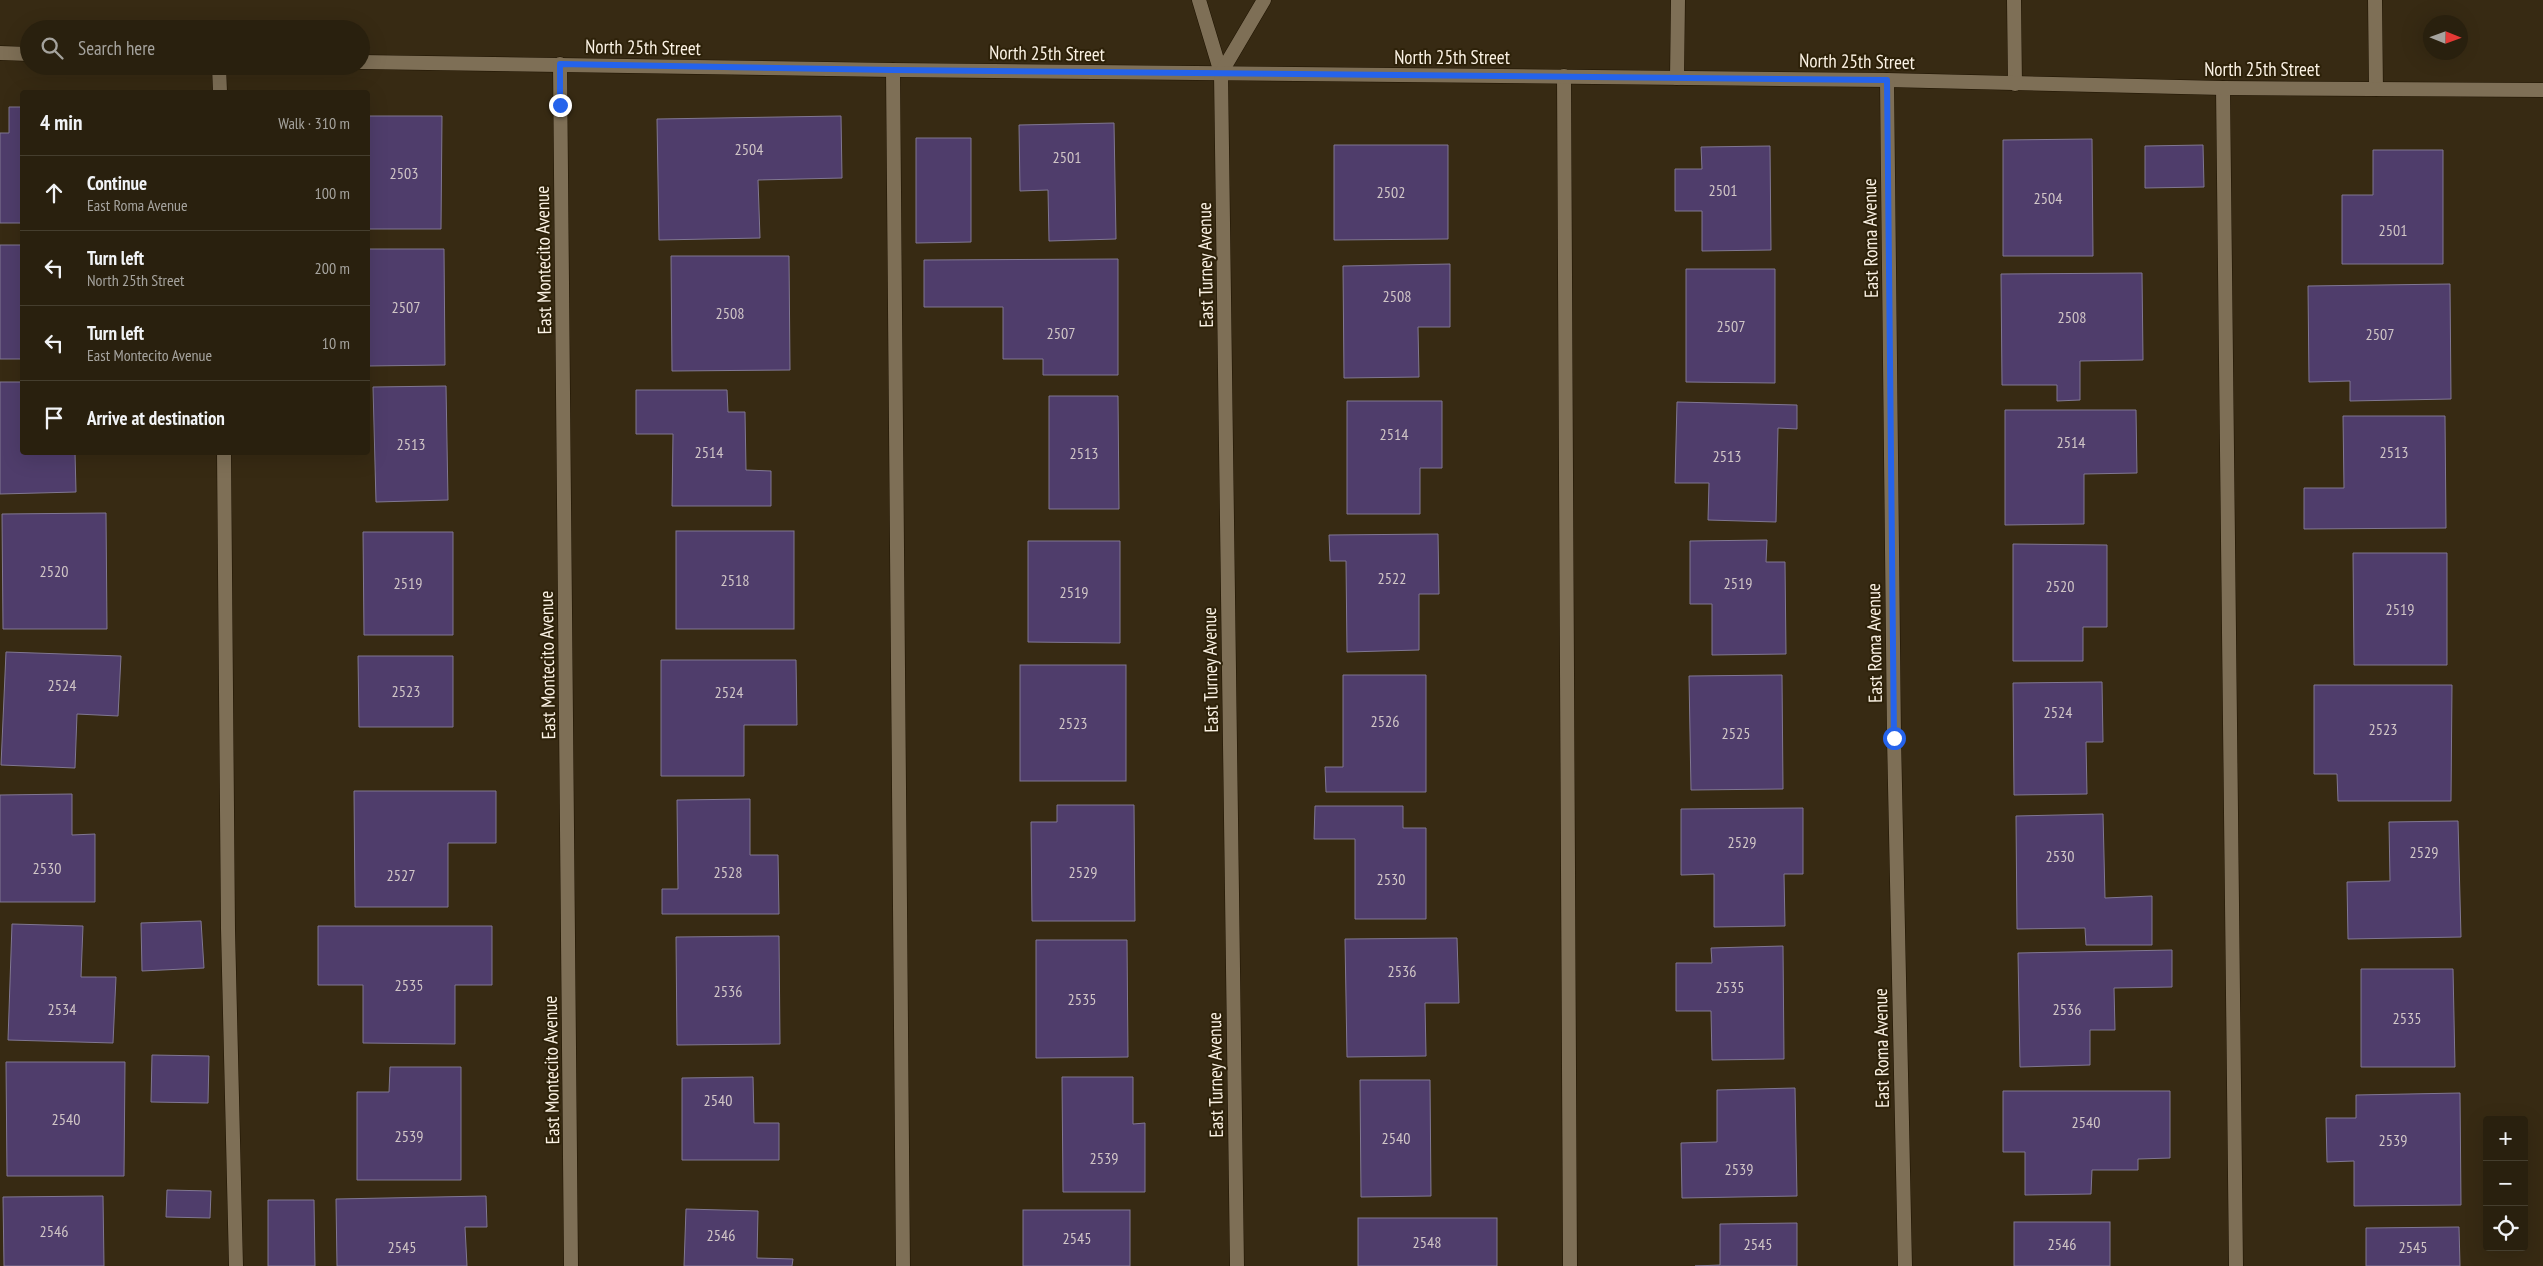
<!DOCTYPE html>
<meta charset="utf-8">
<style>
body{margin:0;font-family:"PT Sans Narrow",sans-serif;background:#312817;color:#f1f3f6}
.controls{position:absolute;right:15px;bottom:15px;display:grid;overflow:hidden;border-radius:5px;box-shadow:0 5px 20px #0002}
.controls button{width:45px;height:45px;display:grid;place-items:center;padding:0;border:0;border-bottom:1px solid #453e2e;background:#29200e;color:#f1f3f6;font:25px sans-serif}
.compass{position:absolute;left:2423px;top:15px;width:45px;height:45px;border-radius:50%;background:#29200e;box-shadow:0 5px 20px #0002;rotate:91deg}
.stop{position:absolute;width:15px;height:15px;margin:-11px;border:4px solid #2563eb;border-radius:50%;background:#fff}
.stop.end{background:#2563eb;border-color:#fff;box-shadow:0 1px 5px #0008}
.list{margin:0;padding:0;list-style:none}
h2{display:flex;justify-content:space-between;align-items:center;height:65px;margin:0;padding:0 20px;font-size:21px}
h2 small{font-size:16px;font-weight:400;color:#a5a39e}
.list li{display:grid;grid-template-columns:32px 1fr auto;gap:15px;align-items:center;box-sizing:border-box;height:75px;padding:0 20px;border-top:1px solid #453e2e}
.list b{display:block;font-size:19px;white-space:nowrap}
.list p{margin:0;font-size:16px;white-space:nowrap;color:#a5a39e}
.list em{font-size:16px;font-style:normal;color:#a5a39e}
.icon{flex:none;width:28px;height:28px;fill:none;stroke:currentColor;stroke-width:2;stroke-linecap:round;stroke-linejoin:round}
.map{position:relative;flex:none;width:2543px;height:1266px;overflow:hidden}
.search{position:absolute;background:#29200e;box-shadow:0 5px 20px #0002;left:20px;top:20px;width:350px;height:55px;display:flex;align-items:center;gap:12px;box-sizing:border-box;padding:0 18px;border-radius:28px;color:#a5a39e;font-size:19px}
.panel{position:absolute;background:#29200e;box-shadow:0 5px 20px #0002;left:20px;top:90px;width:350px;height:365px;border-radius:5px}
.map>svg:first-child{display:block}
.building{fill:#4f3d6b;stroke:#807791}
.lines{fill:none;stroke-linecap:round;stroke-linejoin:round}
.service-casing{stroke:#1e1300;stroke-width:15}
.minor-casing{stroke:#1e1300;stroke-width:15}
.service{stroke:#7e6f56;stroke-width:14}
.minor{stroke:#7e6f56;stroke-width:14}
.route{stroke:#2563eb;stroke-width:6}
.labels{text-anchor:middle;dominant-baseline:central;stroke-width:4;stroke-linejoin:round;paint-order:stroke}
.number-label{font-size:16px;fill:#d0c5c6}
.street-label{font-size:19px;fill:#fbf2e4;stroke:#2d2109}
</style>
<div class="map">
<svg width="2543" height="1266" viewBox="0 0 2543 1266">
<rect width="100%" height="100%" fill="#372a13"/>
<g class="building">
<polygon points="9,107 22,107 22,223 0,223 0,133 9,133"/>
<polygon points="368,116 442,116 441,229 368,229"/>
<polygon points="841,116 842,178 758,180 760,238 659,240 657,119"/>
<polygon points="1114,123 1116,239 1049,241 1048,190 1020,191 1019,125"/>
<polygon points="916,138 971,138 971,242 916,243"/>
<polygon points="2092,139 2093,256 2003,256 2003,140"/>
<polygon points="1334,145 1448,145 1448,239 1334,240"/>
<polygon points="2203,145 2204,187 2145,188 2145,146"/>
<polygon points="1770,146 1771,250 1702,251 1702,211 1675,211 1675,169 1702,169 1701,147"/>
<polygon points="2373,150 2443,150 2443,264 2342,264 2342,195 2373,195"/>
<rect x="0" y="245" width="22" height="114"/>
<polygon points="368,249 444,249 445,365 368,366"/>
<polygon points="671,256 789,256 790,370 672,371"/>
<polygon points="1118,259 1118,375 1043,375 1043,359 1003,359 1003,307 924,307 924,260"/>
<polygon points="1450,264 1450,327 1418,327 1419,377 1344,378 1343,266"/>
<polygon points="1686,269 1775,269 1775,383 1686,382"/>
<polygon points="2142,273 2143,360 2080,361 2080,400 2057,401 2057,385 2002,385 2001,274"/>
<polygon points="2450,284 2451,399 2350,401 2350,381 2309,382 2308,286"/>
<polygon points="0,382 22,382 22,452 75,452 76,492 0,494"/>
<polygon points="446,386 448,500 376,502 373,387"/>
<polygon points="636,390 727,390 728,412 745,412 746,470 771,471 771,506 672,506 673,434 636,434"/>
<polygon points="1049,396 1118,396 1119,509 1049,509"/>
<polygon points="1347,401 1442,401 1442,468 1420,468 1420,514 1347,514"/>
<polygon points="1677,402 1797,405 1797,429 1778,428 1776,522 1708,520 1709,483 1675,483"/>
<polygon points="2005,410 2136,410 2137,473 2084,474 2084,524 2005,525"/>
<polygon points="2343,416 2445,416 2446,528 2304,529 2304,488 2344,488"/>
<polygon points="106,513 107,629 3,629 2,514"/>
<rect x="676" y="531" width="118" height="98"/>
<polygon points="363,532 453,532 453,635 364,635"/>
<polygon points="1438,534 1439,594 1419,594 1419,650 1347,652 1346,561 1330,561 1329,535"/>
<polygon points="1767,540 1766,562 1785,562 1786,654 1712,655 1712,604 1690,604 1690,541"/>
<polygon points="1028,541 1120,541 1120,643 1028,642"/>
<polygon points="2013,544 2107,545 2107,627 2083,627 2083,661 2013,661"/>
<polygon points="2353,553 2447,553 2447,665 2354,665"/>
<polygon points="6,652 121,656 118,716 77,714 75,768 1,765"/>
<polygon points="358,656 453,656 453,727 359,727"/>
<polygon points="661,660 796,660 797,725 744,725 744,776 661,776"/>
<rect x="1020" y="665" width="106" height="116"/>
<polygon points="1343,675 1426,675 1426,792 1326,792 1325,767 1343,767"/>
<polygon points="1782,675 1783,789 1691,790 1689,676"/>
<polygon points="2102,682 2103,742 2086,742 2087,794 2014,795 2013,683"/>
<polygon points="2314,685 2452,685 2451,801 2338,801 2337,774 2314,774"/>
<polygon points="354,791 496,791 496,843 448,843 448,907 355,907"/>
<polygon points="72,794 72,835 95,834 95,902 0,902 0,795"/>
<polygon points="750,799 750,855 778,855 779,914 662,914 662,889 678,889 677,800"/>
<polygon points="1057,805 1134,805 1135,921 1032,921 1031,822 1057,822"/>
<polygon points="1315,806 1403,806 1403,828 1426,828 1426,919 1355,919 1355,839 1314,839"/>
<polygon points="1803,808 1803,874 1784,874 1785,926 1714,927 1714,874 1681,875 1681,809"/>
<polygon points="2103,814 2105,898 2152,896 2152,945 2086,945 2085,928 2017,929 2016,816"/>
<polygon points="2458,821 2461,937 2348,939 2347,882 2390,881 2389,822"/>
<polygon points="201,921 204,968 142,971 141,923"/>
<polygon points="12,924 83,926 81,977 116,977 113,1043 8,1040"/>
<polygon points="318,926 492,926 492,985 455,985 455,1044 363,1043 363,985 318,985"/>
<polygon points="779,936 780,1044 677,1045 676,937"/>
<polygon points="1457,938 1459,1003 1425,1003 1426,1056 1347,1057 1345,939"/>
<polygon points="1036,940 1127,940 1128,1057 1036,1058"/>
<polygon points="1783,946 1784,1059 1712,1060 1711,1011 1676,1011 1676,963 1712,963 1711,948"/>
<polygon points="2172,950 2172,987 2114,988 2115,1030 2090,1030 2090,1065 2020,1067 2018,953"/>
<polygon points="2361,969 2453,969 2455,1067 2361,1067"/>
<polygon points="152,1055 209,1056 208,1103 151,1102"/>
<polygon points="6,1062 125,1062 124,1176 7,1176"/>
<polygon points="390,1067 461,1067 461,1180 357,1180 357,1092 389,1092"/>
<polygon points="753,1077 754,1123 779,1123 779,1160 682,1160 682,1078"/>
<polygon points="1062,1077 1133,1077 1133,1124 1145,1123 1145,1192 1063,1192"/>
<polygon points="1360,1080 1430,1080 1431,1196 1361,1197"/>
<polygon points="1795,1088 1797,1196 1682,1198 1681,1143 1717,1142 1717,1090"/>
<polygon points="2003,1091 2170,1091 2170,1158 2138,1159 2138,1170 2092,1170 2091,1194 2025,1195 2025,1152 2003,1152"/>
<polygon points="2460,1093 2461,1205 2354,1206 2354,1161 2327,1162 2326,1118 2356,1118 2356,1095"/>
<polygon points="167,1190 211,1191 210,1218 166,1217"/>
<polygon points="103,1196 104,1266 4,1266 3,1197"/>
<polygon points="486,1196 487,1227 465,1227 467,1266 337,1266 336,1199"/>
<polygon points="268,1200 314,1200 315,1266 268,1266"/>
<polygon points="686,1209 758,1211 757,1258 793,1259 792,1266 684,1266"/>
<rect x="1023" y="1210" width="107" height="56"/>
<rect x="1358" y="1218" width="139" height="48"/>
<rect x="2014" y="1222" width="96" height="44"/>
<polygon points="1797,1223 1797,1266 1695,1266 1720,1265 1720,1224"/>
<polygon points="2459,1227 2460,1266 2366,1266 2366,1228"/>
</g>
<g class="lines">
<defs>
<g id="service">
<polyline points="1199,0 1221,73"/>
<polyline points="2014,0 2015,84"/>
<polyline points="2375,0 2376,89"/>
<polyline points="219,66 220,92"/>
<path d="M893,70c1,399 9,797 10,1196"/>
<polyline points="1221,73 1264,0"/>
<polyline points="1564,76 1570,1266"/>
<polyline points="1677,78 1678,0"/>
<polyline points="2223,88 2236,1266"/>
<polyline points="224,452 228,929 236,1266"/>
</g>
<g id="minor">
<polyline points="0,53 29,54"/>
<polyline points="361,62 893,70 1887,80 2223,88 2543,90"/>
<polyline points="560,64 571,1266"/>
<polyline points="1221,73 1237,1266"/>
<polyline points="1887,80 1894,737 1905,1266"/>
</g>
</defs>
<use href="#service" class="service-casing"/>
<use href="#minor" class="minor-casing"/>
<use href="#service" class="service"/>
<use href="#minor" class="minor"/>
</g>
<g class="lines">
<polyline class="route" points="560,105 560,64 893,70 1887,80 1894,738"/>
</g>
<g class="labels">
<g class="number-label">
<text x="749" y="149">2504</text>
<text x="1067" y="157">2501</text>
<text x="404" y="173">2503</text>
<text x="1723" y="190">2501</text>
<text x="1391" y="192">2502</text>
<text x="2048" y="198">2504</text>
<text x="2393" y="230">2501</text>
<text x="1397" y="296">2508</text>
<text x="406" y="307">2507</text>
<text x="730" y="313">2508</text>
<text x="2072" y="317">2508</text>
<text x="1731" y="326">2507</text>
<text x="1061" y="333">2507</text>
<text x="2380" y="334">2507</text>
<text x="1394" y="434">2514</text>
<text x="2071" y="442">2514</text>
<text x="411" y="444">2513</text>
<text x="709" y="452">2514</text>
<text x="2394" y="452">2513</text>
<text x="1084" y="453">2513</text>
<text x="1727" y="456">2513</text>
<text x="54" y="571">2520</text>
<text x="1392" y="578">2522</text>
<text x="735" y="580">2518</text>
<text x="408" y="583">2519</text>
<text x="1738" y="583">2519</text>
<text x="2060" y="586">2520</text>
<text x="1074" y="592">2519</text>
<text x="2400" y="609">2519</text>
<text x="62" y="685">2524</text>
<text x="406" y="691">2523</text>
<text x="729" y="692">2524</text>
<text x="2058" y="712">2524</text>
<text x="1385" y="721">2526</text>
<text x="1073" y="723">2523</text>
<text x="2383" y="729">2523</text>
<text x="1736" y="733">2525</text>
<text x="1742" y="842">2529</text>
<text x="2424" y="852">2529</text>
<text x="2060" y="856">2530</text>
<text x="47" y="868">2530</text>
<text x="728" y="872">2528</text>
<text x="1083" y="872">2529</text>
<text x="401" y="875">2527</text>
<text x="1391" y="879">2530</text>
<text x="1402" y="971">2536</text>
<text x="409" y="985">2535</text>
<text x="1730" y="987">2535</text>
<text x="728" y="991">2536</text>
<text x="1082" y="999">2535</text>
<text x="62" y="1009">2534</text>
<text x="2067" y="1009">2536</text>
<text x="2407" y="1018">2535</text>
<text x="718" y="1100">2540</text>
<text x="66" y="1119">2540</text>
<text x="2086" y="1122">2540</text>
<text x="409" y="1136">2539</text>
<text x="1396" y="1138">2540</text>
<text x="2393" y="1140">2539</text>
<text x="1104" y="1158">2539</text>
<text x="1739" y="1169">2539</text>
<text x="54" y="1231">2546</text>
<text x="721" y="1235">2546</text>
<text x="1077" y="1238">2545</text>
<text x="1427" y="1242">2548</text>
<text x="1758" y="1244">2545</text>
<text x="2062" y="1244">2546</text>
<text x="402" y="1247">2545</text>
<text x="2413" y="1247">2545</text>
</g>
<g class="street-label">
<text transform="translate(643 47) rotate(1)">North 25th Street</text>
<text transform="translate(1047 53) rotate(1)">North 25th Street</text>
<text x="1452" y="57">North 25th Street</text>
<text transform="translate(1857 61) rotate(1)">North 25th Street</text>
<text x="2262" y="69">North 25th Street</text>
<text transform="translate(1870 238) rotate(-91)">East Roma Avenue</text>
<text transform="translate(543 260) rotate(-91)">East Montecito Avenue</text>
<text transform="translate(1205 265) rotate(-91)">East Turney Avenue</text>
<text transform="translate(1874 643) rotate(-91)">East Roma Avenue</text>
<text transform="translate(547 665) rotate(-91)">East Montecito Avenue</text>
<text transform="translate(1210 670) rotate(-91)">East Turney Avenue</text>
<text transform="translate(1881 1048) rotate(-91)">East Roma Avenue</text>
<text transform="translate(551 1070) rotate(-91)">East Montecito Avenue</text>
<text transform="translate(1215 1075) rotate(-91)">East Turney Avenue</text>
</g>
</g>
</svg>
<div class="controls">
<button>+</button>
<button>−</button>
<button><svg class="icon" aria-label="locate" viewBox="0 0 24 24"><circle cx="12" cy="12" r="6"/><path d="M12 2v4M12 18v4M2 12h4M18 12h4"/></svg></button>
</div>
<svg class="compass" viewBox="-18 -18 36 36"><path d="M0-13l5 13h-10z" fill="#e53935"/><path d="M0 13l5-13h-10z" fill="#a5a39e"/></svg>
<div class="stop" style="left:1894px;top:738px"></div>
<div class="stop end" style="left:560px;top:105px"></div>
<div class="search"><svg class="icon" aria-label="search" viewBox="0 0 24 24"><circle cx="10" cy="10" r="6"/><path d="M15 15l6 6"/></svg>Search here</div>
<section class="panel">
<h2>4 min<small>Walk · 310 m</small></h2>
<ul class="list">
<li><svg class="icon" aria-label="ahead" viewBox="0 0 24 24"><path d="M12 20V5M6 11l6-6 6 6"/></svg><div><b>Continue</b><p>East Roma Avenue</p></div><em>100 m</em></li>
<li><svg class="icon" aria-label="left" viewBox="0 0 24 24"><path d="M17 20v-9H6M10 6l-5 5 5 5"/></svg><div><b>Turn left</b><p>North 25th Street</p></div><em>200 m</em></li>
<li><svg class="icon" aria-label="left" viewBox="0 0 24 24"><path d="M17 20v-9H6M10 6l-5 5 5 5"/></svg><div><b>Turn left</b><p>East Montecito Avenue</p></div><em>10 m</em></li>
<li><svg class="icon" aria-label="arrive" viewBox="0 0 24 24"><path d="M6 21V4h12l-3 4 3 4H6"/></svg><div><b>Arrive at destination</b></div></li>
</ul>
</section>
</div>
